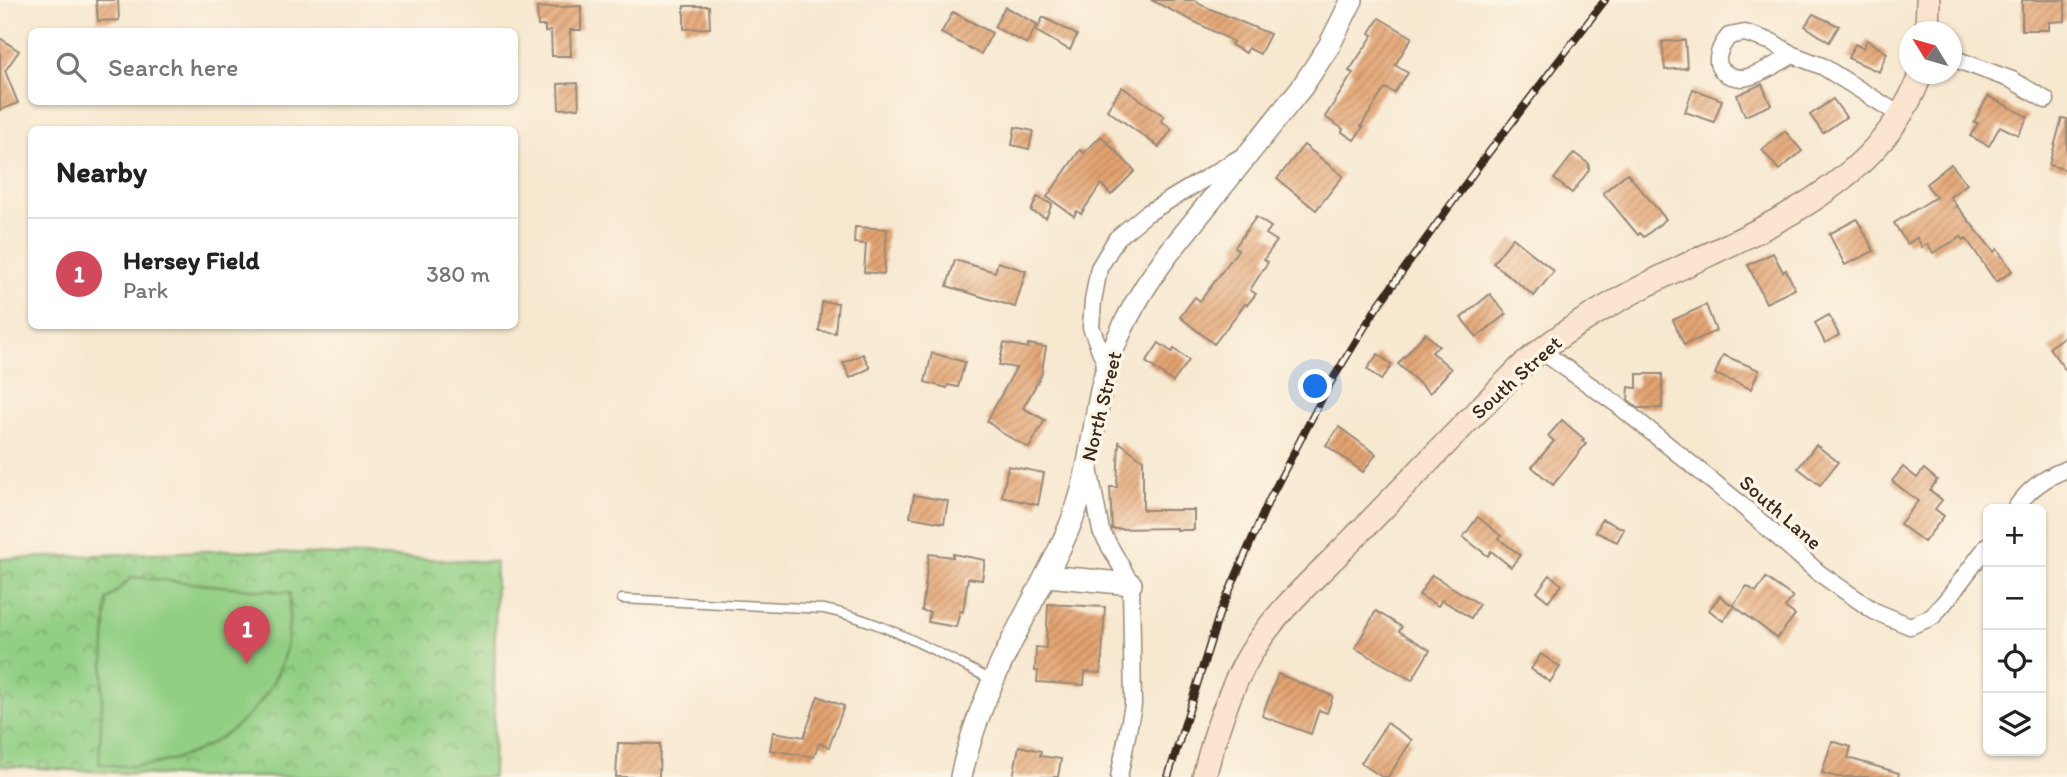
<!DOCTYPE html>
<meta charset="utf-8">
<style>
body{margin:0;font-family:Itim,sans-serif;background:#f6f6f6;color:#222}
.controls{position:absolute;right:21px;bottom:21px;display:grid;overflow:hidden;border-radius:10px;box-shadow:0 2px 5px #0004}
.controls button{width:63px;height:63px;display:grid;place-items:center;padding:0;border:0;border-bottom:2px solid #e0e0e0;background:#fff;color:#222;font:35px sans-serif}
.compass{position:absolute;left:1899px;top:21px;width:63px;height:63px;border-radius:50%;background:#fff;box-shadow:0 2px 5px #0004;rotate:307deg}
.you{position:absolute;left:1316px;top:387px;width:24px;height:24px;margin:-18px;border:5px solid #fff;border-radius:50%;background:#1a73e8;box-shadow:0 0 0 10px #1a73e833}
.badge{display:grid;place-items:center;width:46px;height:46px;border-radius:50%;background:#d1495b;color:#fff;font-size:23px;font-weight:700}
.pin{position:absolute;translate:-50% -58px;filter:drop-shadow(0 2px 4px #0008)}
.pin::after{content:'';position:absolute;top:37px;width:24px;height:21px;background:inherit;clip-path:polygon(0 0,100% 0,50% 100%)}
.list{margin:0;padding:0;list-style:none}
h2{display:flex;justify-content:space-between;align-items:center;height:91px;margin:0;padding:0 28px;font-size:30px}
h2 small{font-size:23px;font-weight:400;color:#767676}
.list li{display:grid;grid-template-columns:46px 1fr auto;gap:21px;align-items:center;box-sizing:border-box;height:112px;padding:0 28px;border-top:2px solid #e0e0e0}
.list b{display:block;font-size:26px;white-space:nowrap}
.list p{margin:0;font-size:23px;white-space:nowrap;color:#767676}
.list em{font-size:23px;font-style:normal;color:#767676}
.icon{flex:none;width:38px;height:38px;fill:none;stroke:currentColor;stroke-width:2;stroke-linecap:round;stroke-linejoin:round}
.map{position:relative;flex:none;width:2067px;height:777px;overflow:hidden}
.search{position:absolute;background:#fff;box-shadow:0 2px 5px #0004;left:28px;top:28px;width:490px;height:77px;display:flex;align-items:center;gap:18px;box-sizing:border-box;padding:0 24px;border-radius:10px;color:#767676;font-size:26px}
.panel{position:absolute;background:#fff;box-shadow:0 2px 5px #0004;left:28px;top:126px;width:490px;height:203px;border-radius:10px}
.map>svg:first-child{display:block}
.park{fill:url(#park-crowns);stroke:#667c51;stroke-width:2}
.garden{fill:#92cf84;stroke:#667c51;stroke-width:2}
.building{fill:url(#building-hatch)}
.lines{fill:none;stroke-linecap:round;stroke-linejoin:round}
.service-casing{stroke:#998977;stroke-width:11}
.minor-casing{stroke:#998977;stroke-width:19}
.tertiary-casing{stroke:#998977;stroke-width:24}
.secondary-casing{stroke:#998977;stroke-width:26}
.service{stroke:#fff;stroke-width:8}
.minor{stroke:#fff;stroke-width:16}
.tertiary{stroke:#fff;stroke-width:21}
.secondary{stroke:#fce5d0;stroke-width:23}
.rail-casing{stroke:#3b2a1e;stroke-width:8}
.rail{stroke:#fcf5e5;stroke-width:5;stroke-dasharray:16;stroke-linecap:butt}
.labels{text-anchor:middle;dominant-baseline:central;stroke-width:7;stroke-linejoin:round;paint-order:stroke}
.street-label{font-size:21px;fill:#3b2a1e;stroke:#fcf5e5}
</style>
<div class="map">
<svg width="2067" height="777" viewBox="0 0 2067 777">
<defs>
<pattern id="park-crowns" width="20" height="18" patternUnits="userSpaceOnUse" patternTransform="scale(1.75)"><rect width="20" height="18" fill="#92cf84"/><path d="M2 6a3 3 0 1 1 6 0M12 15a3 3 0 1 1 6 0" fill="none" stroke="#78a86b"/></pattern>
<pattern id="building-hatch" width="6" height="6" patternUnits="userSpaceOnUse" patternTransform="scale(1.75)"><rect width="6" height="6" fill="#e3a371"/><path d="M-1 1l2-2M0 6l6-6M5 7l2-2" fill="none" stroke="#b9855c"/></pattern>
</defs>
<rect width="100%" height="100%" fill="#fcf5e5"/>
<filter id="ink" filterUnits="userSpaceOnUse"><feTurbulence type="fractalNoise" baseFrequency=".0143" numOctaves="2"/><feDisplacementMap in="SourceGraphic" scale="14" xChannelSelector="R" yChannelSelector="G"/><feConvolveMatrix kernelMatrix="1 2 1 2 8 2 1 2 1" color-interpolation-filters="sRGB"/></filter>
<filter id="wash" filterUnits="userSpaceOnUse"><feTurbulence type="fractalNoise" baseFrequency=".00686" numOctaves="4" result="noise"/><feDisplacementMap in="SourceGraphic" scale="28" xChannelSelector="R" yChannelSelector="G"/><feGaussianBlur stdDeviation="1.57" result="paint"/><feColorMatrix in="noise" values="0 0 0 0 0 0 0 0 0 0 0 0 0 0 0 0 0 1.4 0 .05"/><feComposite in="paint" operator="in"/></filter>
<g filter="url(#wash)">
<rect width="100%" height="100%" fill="#f7e8d0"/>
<polygon class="park" points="230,550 496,562 493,777 192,777 0,766 0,559"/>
<path class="garden" d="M132,577l158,16c-1,18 0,37 -4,54 -14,68 -83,115 -150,119 -12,1 -25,-1 -37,-2l8,-164z"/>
<g id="blocks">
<g class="building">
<polygon points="96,0 118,0 119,20 98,21"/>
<polygon points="1151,0 1195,0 1201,5 1270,34 1260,54 1248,48 1246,53 1231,45 1233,42 1227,38"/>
<polygon points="2022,0 2065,0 2065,21 2049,22 2049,30 2022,30"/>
<polygon points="581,6 581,30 570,30 571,56 552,56 551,31 545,32 545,26 538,26 537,8"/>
<polygon points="684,6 709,6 710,28 684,29"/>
<polygon points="1005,7 1037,24 1027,44 994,27"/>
<polygon points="953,12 992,33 981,54 941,33"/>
<polygon points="1813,14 1839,26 1829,42 1805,26"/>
<polygon points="1043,17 1077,35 1070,50 1036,31"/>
<polygon points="1379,18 1412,37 1395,65 1408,73 1394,93 1386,88 1382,93 1361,126 1363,127 1354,140 1342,132 1343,129 1325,117 1353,73 1349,71 1373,35 1370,33"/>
<polygon points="0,38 19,51 5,71 18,103 0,110"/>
<polygon points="1685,40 1687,68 1665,70 1662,42"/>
<polygon points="1867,40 1887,53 1879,72 1848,58 1855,44 1863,48"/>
<polygon points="578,83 579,108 559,109 558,84"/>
<polygon points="1762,84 1771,105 1745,116 1737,95"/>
<polygon points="1122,87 1164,116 1161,121 1172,129 1159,147 1107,110"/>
<polygon points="1693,89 1722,100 1714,122 1685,112"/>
<polygon points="1988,96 2028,117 2018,135 2000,126 1989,146 1970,136 1978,123 1974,122"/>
<polygon points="1833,99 1846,117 1823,133 1810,115"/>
<polygon points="2062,118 2067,119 2067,170 2049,165"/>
<polygon points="1015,127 1033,131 1029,149 1012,145"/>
<polygon points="1785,131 1802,151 1779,170 1762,150"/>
<polygon points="1101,136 1135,171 1111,195 1101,184 1081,214 1077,211 1074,216 1047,197 1080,150 1084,153"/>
<polygon points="1304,145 1343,176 1316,210 1277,179"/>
<polygon points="1574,153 1589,164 1589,170 1572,193 1554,179"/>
<polygon points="1951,164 1967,184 1950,197 1956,205 1955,207 1957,206 1994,252 1997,249 2012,271 1996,282 1966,238 1964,240 1961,237 1933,253 1927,244 1922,247 1917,238 1907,244 1894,223 1936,197 1926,184"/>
<polygon points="1627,173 1666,219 1644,237 1640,233 1638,235 1603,193"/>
<polygon points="1037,197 1052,204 1046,218 1031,211"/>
<polygon points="1256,217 1271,227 1266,234 1277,241 1264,259 1268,262 1250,290 1256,294 1247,305 1245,304 1214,344 1180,317 1195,297 1200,301 1238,250 1235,247"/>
<polygon points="1857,219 1874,251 1845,265 1829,234"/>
<polygon points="855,227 887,229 884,274 864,272 866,244 854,243"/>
<polygon points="1513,238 1554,271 1534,296 1493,263"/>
<polygon points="1773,253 1783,272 1786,270 1795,289 1766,303 1748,265"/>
<polygon points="955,260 995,272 998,262 1026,271 1015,307 947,286"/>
<polygon points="1490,294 1506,314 1477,337 1461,318"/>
<polygon points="822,302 838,303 835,333 819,331"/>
<polygon points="1706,305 1716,331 1684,345 1673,320"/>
<polygon points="1829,315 1839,335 1825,343 1815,323"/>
<polygon points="1425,333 1439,346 1432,352 1451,369 1430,393 1398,364"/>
<polygon points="2067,334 2067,372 2049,348"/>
<polygon points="1004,343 1028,348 1028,344 1046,347 1041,376 1023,408 1045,420 1029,448 1002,433 987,421 1016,368 999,365"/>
<polygon points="1159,343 1172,352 1174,349 1189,360 1173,382 1146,362"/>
<polygon points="932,353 965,362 958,387 948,385 947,388 925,382"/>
<polygon points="863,354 870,368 850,378 843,363"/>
<polygon points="1378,354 1392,365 1381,380 1367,369"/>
<polygon points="1723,355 1759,370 1751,389 1715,374"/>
<polygon points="1637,374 1662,374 1662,408 1638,408 1628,400 1629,387 1637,388"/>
<polygon points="1562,420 1584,439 1582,441 1586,444 1553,485 1532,467 1554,441 1548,436"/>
<polygon points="1339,427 1376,454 1363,472 1326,445"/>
<polygon points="1119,442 1143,460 1143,510 1194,510 1194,530 1177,530 1177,528 1112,529 1110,487 1117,487"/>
<polygon points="1816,445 1838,462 1820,485 1798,468"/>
<polygon points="1008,466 1044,473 1038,505 1002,497"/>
<polygon points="1903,467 1917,478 1924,469 1937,480 1930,490 1942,500 1935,509 1944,516 1924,542 1900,524 1918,501 1892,481"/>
<polygon points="914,495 948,501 944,523 910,517"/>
<polygon points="1478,517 1501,536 1499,539 1520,555 1511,567 1491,551 1488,556 1463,537"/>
<polygon points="1602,519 1624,529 1617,542 1596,532"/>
<polygon points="929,554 953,557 953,554 985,560 982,580 968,578 963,612 960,611 956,627 928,622 930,612 922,611"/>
<polygon points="1432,575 1479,604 1471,618 1442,600 1438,606 1419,595"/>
<polygon points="1550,575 1562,585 1548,601 1537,592"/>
<polygon points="1766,578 1793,597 1785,607 1795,615 1777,638 1733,605 1747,586 1756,592"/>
<polygon points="1720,596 1734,607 1723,621 1709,610"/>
<polygon points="1048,604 1105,607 1101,673 1085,672 1084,685 1037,682 1038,671 1035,671 1036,647 1046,648"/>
<polygon points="1376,611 1402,627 1399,631 1430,650 1412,680 1355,648"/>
<polygon points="1541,654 1560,667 1550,682 1531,669"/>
<polygon points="1278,674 1333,696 1327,713 1319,710 1311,734 1262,716"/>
<polygon points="818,696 844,706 829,747 819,743 814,757 770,750 773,732 804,737"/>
<polygon points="1387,723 1412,740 1388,777 1382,777 1361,763"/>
<polygon points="1832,741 1851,747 1848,758 1899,773 1898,777 1837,777 1822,773"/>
<polygon points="618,743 660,744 659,777 616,777"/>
<polygon points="1019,746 1041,751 1040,756 1061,759 1058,777 1013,777"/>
</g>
</g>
</g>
<g filter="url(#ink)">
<use href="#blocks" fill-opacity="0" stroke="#998977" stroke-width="2"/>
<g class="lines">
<defs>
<path id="service" d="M622,599l202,10c60,12 114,44 168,71"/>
<g id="minor">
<path d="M1793,55c-15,8 -30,18 -45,22 -6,2 -11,1 -17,-1 -21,-8 -13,-27 -2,-40l16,-3 27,9 21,13 29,11 78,49"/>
<polyline points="1952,58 2012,80 2046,100"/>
<polyline points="1540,350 1618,405 1738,502 1819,573 1874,611 1910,626 1932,617 1949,597 1988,545"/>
<polyline points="1107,368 1091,327 1093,301 1099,268 1117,238 1146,214 1241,157"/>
<polyline points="1089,468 1101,531 1131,584 1133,705 1119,777"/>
<path d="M2015,509c13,-20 30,-32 52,-40"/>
</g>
<g id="tertiary">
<polyline points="1047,576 1131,584"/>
<path d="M961,777c13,-62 41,-118 70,-173 18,-35 38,-69 49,-107 11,-36 14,-78 23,-115 11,-47 36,-89 65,-128l134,-167 27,-41 23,-46"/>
</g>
<g id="secondary">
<polyline points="1927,32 1928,0"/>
<path d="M1204,777c11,-43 24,-86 47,-124 25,-42 65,-76 99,-111 57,-58 113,-117 171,-175 38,-34 83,-60 129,-84 87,-45 194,-80 249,-166 9,-14 17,-28 21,-43"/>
</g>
</defs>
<use href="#service" class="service-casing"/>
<use href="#minor" class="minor-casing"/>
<use href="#tertiary" class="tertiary-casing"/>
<use href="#secondary" class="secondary-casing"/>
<use href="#service" class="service"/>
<use href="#minor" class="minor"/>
<use href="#tertiary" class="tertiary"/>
<use href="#secondary" class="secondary"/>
<defs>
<polyline id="rail" points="1168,777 1219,615 1269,500 1328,387 1377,307 1480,164 1605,0"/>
</defs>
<use href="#rail" class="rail-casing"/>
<use href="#rail" class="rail"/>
</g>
</g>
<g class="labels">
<g class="street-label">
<text transform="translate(1516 377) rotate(-42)">South Street</text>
<text transform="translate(1101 406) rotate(-76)">North Street</text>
<text transform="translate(1781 512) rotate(41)">South Lane</text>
</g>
</g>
</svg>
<div class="controls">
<button>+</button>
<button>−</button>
<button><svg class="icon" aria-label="locate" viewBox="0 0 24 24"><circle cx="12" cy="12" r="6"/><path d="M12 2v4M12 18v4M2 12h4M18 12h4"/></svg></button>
<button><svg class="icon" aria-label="layers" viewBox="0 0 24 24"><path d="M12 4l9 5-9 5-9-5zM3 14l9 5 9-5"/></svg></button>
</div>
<svg class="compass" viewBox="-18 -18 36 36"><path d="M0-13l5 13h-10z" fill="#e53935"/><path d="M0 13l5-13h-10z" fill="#767676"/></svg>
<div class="you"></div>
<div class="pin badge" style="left:247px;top:664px">1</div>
<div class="search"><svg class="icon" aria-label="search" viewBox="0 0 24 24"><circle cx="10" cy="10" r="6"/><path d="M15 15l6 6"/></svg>Search here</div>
<section class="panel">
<h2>Nearby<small></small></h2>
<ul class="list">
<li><span class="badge">1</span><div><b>Hersey Field</b><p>Park</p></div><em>380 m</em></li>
</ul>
</section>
</div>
